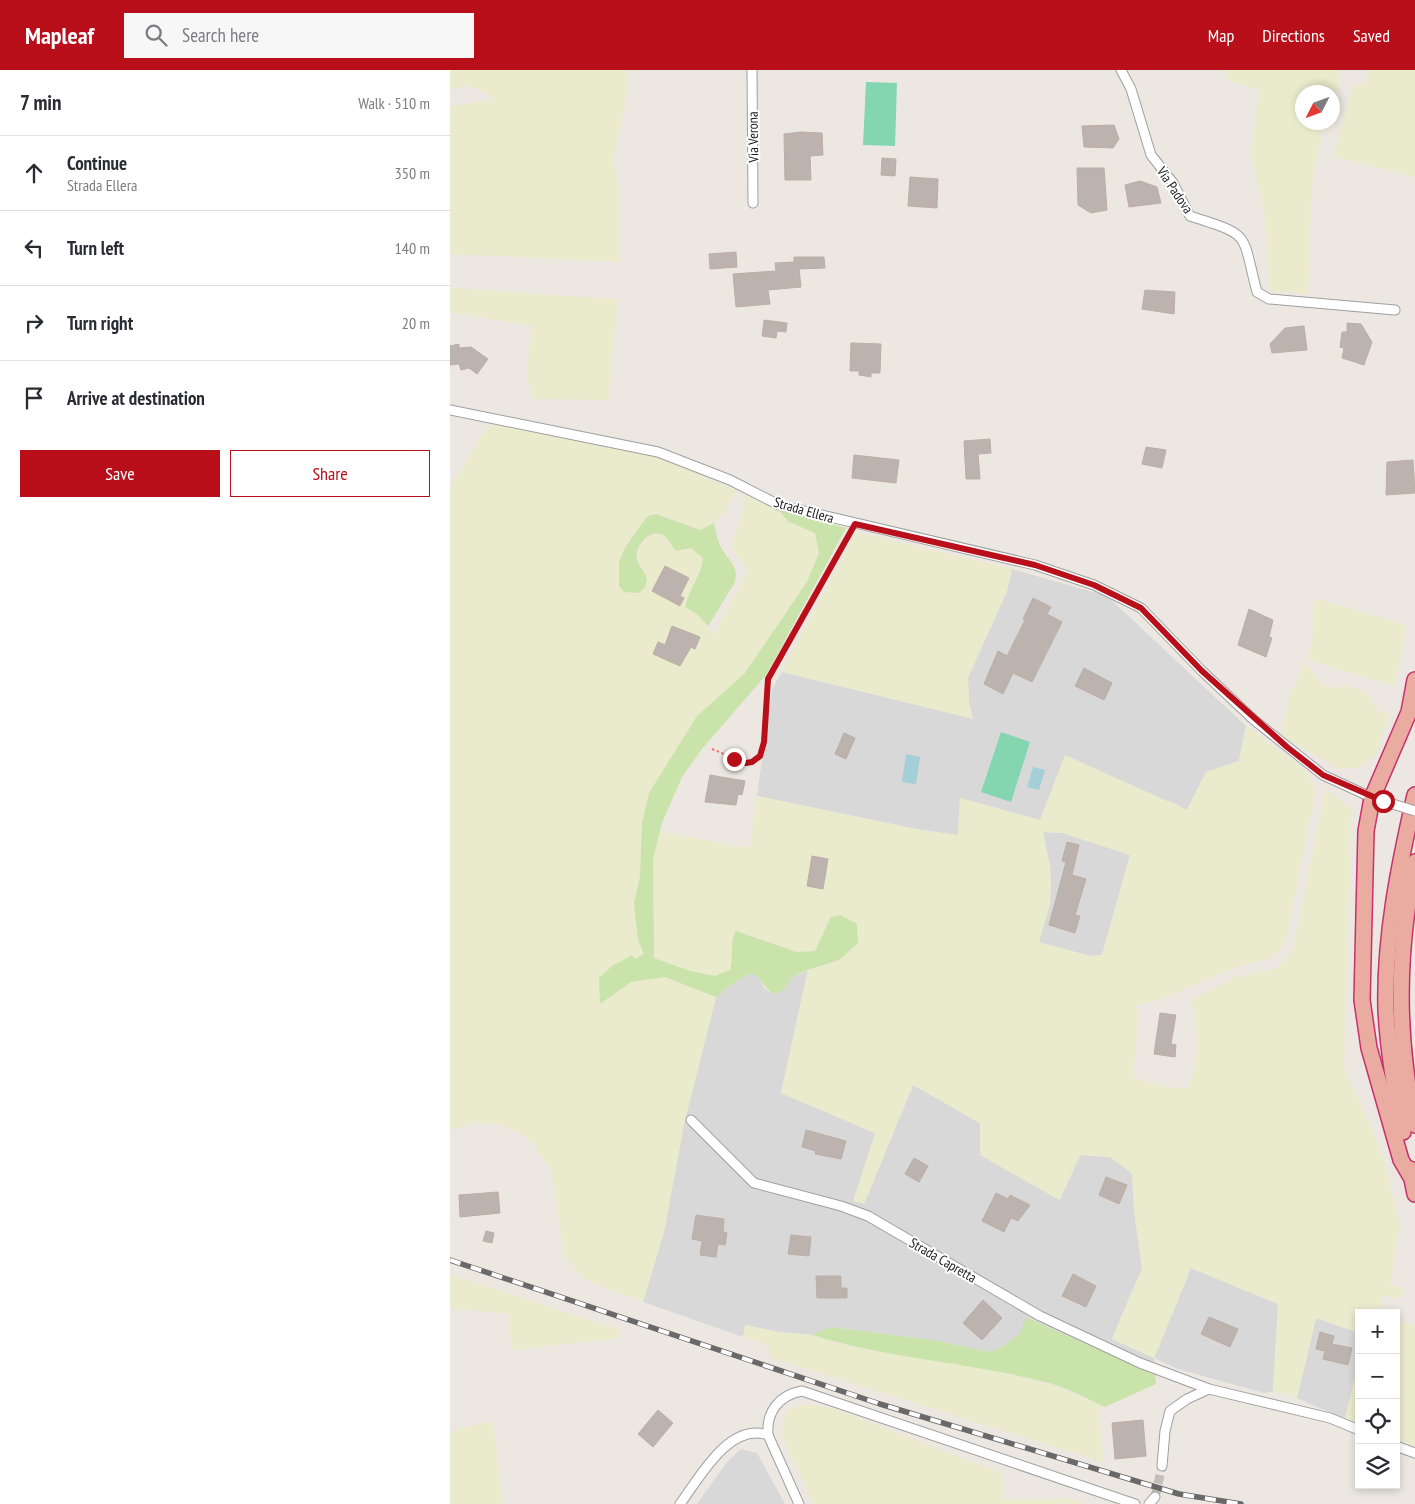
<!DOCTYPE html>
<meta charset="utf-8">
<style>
body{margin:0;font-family:"PT Sans Narrow",sans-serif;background:#f7f7f7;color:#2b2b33}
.controls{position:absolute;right:15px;bottom:15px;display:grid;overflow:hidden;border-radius:0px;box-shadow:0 2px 8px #0003}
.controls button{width:45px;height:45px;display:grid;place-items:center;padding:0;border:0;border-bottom:1px solid #e1e1e2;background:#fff;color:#2b2b33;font:25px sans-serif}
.compass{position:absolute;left:845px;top:15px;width:45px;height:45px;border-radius:50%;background:#fff;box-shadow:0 2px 8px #0003;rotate:228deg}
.stop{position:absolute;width:15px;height:15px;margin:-11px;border:4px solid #b80f1a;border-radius:50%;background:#fff}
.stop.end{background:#b80f1a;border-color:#fff;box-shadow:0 1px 5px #0008}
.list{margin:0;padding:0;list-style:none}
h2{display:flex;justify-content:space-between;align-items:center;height:65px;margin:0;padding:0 20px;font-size:21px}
h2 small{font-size:16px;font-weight:400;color:#7c7c81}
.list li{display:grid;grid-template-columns:32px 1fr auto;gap:15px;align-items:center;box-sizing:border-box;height:75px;padding:0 20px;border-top:1px solid #e1e1e2}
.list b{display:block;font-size:19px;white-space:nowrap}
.list p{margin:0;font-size:16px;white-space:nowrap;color:#7c7c81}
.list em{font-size:16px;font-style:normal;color:#7c7c81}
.actions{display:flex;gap:10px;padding:15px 20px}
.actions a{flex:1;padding:11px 0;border:1px solid #b80f1a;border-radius:0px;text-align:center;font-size:18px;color:#b80f1a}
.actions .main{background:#b80f1a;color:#fff}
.icon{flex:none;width:28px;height:28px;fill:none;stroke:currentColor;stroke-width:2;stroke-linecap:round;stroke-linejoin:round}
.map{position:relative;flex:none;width:965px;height:1434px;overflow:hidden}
header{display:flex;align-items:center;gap:30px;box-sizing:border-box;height:70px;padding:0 25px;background:#b80f1a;color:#fff}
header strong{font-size:24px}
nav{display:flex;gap:28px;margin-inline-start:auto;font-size:18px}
.search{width:350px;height:45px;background:#f7f7f7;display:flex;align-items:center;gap:12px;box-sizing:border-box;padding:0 18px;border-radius:0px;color:#7c7c81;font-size:19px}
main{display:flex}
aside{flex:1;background:#fff}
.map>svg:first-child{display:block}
.residential{fill:#d9d8d8}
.farmland{fill:#eaeacd;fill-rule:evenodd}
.grass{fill:#cae3aa}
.pitch{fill:#84d6b1}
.water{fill:#a4cfd7}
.building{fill:#bcb3ae;stroke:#bcaea5}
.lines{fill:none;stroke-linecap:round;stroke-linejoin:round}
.minor-tunnel{stroke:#c2bfb9;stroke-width:9;stroke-dasharray:9 4.5;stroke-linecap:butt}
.minor-casing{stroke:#9f9f9f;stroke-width:11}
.trunk-casing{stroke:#c8306e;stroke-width:18}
.path{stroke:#ef7470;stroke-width:2;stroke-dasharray:2.5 2.5;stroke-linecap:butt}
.minor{stroke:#fff;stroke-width:9}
.trunk{stroke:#eaaca0;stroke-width:15}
.rail-casing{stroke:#696969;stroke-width:5.5}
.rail{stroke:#fff;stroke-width:4;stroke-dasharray:11;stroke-linecap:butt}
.minor-bridge-casing{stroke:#9f9f9f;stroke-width:11;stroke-linecap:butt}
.minor-bridge{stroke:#fff;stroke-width:9}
.route{stroke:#b80f1a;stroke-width:6}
.labels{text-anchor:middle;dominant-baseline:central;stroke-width:4;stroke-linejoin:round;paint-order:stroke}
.street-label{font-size:14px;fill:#1b1b1b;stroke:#fff}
</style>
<header>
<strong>Mapleaf</strong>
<div class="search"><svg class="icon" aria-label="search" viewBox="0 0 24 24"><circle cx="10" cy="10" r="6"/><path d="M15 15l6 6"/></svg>Search here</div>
<nav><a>Map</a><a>Directions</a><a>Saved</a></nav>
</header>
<main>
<aside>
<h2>7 min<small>Walk · 510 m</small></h2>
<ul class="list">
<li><svg class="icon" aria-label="ahead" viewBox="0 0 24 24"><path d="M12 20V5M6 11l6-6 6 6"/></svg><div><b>Continue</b><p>Strada Ellera</p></div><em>350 m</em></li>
<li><svg class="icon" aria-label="left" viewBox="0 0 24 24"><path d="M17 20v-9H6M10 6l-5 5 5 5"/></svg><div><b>Turn left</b></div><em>140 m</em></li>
<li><svg class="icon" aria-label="right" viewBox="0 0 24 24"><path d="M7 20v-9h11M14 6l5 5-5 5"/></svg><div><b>Turn right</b></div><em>20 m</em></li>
<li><svg class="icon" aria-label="arrive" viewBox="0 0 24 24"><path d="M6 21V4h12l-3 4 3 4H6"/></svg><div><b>Arrive at destination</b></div></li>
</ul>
<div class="actions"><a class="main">Save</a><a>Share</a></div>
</aside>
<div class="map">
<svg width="965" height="1434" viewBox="0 0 965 1434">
<rect width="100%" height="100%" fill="#ece8e1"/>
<g class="residential">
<polygon points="562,499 657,526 796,656 789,691 756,702 737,740 720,731 590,750 510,728 508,765 471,760 307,726 322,619 332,602 523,648 519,634 518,608 557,521"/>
<polygon points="593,762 613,763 680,785 652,885 640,886 589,872 600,834 601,810 600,795"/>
<polygon points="358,900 331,1023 425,1063 414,1134 463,1015 530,1053 610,1130 630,1085 660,1087 682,1103 684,1140 692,1198 662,1269 704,1288 741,1198 828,1234 823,1321 814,1323 728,1299 704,1288 705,1305 577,1247 571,1262 554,1276 540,1282 483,1270 381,1257 362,1265 329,1262 296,1255 293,1267 193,1232 214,1162 234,1054 266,927 288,910 302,903 308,906 315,919 323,924 334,920 341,908"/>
<polygon points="866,1248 909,1263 909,1290 895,1349 847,1328"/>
<polygon points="291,1379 307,1383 335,1434 247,1434 277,1392"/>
</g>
<g class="farmland">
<polygon points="0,0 176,0 178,20 163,88 170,128 170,192 0,184 0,37 44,29 31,20 17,16 0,19"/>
<polygon points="777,0 887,0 890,9 883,31 882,22 852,22 852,52 876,53 869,73 861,122 858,224 820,221 815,147 801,83 809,20 776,10"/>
<polygon points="918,0 965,0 965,107 883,86 903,14 914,15"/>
<polygon points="0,218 167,229 159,330 84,329 76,308 82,256 0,242"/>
<polygon points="48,355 207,386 287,421 274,443 257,458 250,460 235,456 214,445 193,452 169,508 169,516 195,502 187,488 187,481 196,468 202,464 210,464 217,468 220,475 233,481 241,478 253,488 253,495 242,515 235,537 254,550 263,566 297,503 295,496 281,478 291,449 295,425 327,439 339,452 365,463 369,483 357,512 295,604 247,646 192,753 190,806 184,834 188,870 194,884 185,890 182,885 162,896 149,909 150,934 181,912 215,907 266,927 234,1054 214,1162 193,1232 135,1210 115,1186 101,1102 84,1074 66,1061 45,1054 23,1053 0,1060 0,418 37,357"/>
<polygon points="406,462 562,499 557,521 518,608 519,634 523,649 332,602"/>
<polygon points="864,528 956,555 945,616 858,590 864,560"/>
<polygon points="855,593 874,615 885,619 895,615 917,623 927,641 939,643 927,683 908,698 890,699 831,665 838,630"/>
<path d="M796,656l57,42 11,17 1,9 -29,143 -5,13 -9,8 -39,10 -63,28 -37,11 6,4 -6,63 3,5 32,8 19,2 7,-17 4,-29 -5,-35 -3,-7 44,-24 39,-8 11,-7 9,-13 33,-160 25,20 -7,258 36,81 20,76 -10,61 14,3 -4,11 -18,-4 -2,18h-21v20l-43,-15 -19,80 -24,-7 5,-87 -87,-36 -37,90 -42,-19 30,-71 -8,-58 -2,-36 -21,-17 -31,-2 -21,45 -79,-45v-32l-67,-38 -49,119 -11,-3 22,-68 -94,-40 27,-123 31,-10 19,-17 -1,-19 -17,-9 -9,2 -16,34 -18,1 -61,-21 -4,6 1,22 -3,11 -15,6 -25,-5 -36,-13 -1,-98 7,-28 90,16 7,-52 164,34 37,5 2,-37 80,22 25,-65 122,55 19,-38 33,-11zM593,762l20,1 67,22 -28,100 -12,1 -51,-14 11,-38 1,-24z"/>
<polygon points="0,1204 171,1260 169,1268 62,1280 58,1244 0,1238"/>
<polygon points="946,1249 964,1255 965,1260 965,1376 946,1370"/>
<polygon points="295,1255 329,1262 362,1265 399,1276 528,1297 601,1314 655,1337 649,1340 653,1392 319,1287 319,1276 293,1267"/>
<polygon points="909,1290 909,1356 895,1349"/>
<polygon points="356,1334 385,1339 551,1403 554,1430 624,1429 633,1434 364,1434 331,1364 337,1340"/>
<polygon points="43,1351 53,1434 0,1434 0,1363 10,1358"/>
</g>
<g class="grass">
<path d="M327,439l69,19 -80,147 -64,74 -20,28 -20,46 -9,37 1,98 36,13 25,5 15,-6c4,-13 -1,-28 6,-39l61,21 18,-1 16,-34 9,-2 17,9 1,19 -19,17 -35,11 -13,7 -7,12 -11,4c-9,-6 -12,-17 -21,-21l-14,7 -22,17 -51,-20 -34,5 -31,22 -1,-26 13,-12 20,-11 3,4 9,-5 -6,-14 -4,-36 6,-28 2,-53 7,-30 48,-77 48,-43 62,-91 12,-29 -4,-20 -26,-11z"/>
<path d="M206,444l44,16 14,-7c2,8 3,17 7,24 7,14 20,20 13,37l-26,42 -10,-11 -13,-8c4,-18 17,-33 18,-49l-12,-10 -15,3c-5,-5 -8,-15 -16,-17 -12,-4 -26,13 -23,25 2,7 8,13 10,21l-2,7 -6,6 -15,-1 -5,-6v-24l6,-14 18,-26 5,-6z"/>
<path d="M576,1247l129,58 1,9 -51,23c-18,-8 -37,-19 -56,-24 -78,-21 -160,-24 -237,-48l19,-8 102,13 57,12 14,-6 17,-14z"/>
</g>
<g class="pitch">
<polygon points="416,12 447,13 445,76 413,75"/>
<polygon points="551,662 580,672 561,732 531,722"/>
</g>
<g class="water">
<polygon points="456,684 470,687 466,714 452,712"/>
<polygon points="583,697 595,700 589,720 577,717"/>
</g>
<g class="building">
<polygon points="664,55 669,69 663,78 634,77 632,56"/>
<polygon points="351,62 372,63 373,85 360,86 361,110 335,110 334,64"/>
<polygon points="432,88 446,89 445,106 431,105"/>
<polygon points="627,98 654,98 657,140 641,143 628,135"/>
<polygon points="460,107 488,109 487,138 458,136"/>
<polygon points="690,111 707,117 711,133 679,137 675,115"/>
<polygon points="286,182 287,197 260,199 259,184"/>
<polygon points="344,187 374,187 375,198 349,199 351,217 318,220 320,234 286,237 283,204 326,201 325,193 344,192"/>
<polygon points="695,220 725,222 724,244 692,239"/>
<polygon points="314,250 337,253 336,262 327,261 326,268 312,266"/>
<polygon points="897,253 911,254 922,272 914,295 892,288 894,278 890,277 892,262 897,262"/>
<polygon points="854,256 857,280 822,283 820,274 835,258"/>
<polygon points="401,273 431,274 430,303 421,303 421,307 409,305 409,301 400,301"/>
<polygon points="9,274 9,278 21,277 38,289 27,304 19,298 11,300 9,294 0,295 0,276"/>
<polygon points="540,369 541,383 528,384 530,409 516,409 514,371"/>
<polygon points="696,377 716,380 712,398 692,394"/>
<polygon points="404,385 449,390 446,413 402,408"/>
<polygon points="963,390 965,423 936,425 937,392"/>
<polygon points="215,496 239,508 230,526 234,528 230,536 202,521"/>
<polygon points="583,528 601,537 597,544 612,552 582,612 563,603 553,624 534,614 548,581 557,586 575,550 573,549"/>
<polygon points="799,539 823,550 819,567 822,568 816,587 788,575"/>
<polygon points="222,556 250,567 245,579 241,577 230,596 203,584 208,572 215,575"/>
<polygon points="634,598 662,613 654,630 625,616"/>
<polygon points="394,663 405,668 396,689 385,684"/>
<polygon points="260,705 295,711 292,725 288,724 286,735 255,732"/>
<polygon points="617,772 629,775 622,805 636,809 625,845 630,846 625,863 599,855 616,792 612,791"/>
<polygon points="362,786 378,789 373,819 357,816"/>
<polygon points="710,943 726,945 721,974 726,975 725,987 704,984"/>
<polygon points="356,1060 396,1071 391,1089 365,1084 366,1081 352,1077"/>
<polygon points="464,1088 478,1096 469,1112 455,1104"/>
<polygon points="656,1107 677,1115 669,1134 649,1125"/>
<polygon points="48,1122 50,1143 10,1147 9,1125"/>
<polygon points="546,1123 558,1129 560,1125 580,1135 568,1151 561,1148 554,1162 532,1151"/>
<polygon points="246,1145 274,1149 273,1162 277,1163 275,1175 268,1174 266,1187 250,1185 252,1171 242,1169"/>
<polygon points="36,1161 44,1163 42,1173 33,1171"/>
<polygon points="341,1165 361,1167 359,1186 338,1184"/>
<polygon points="623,1204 646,1216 636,1237 612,1226"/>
<polygon points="366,1206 391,1206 391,1218 397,1218 397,1228 367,1228"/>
<polygon points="533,1230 552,1248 532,1270 513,1253"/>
<polygon points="759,1247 788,1259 780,1277 751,1264"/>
<polygon points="870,1262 884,1266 882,1274 902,1278 898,1295 873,1289 875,1281 866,1279"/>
<polygon points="208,1340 223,1353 203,1377 188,1364"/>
<polygon points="693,1350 696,1386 665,1389 662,1353"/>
</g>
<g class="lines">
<polyline class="minor-tunnel" points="705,1427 712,1396"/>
<defs>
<g id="minor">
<polyline points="302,0 303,133"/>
<path d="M671,0l10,19 20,66 22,28 17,33c63,20 51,16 67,76l12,7 126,11"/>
<polyline points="0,340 208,382 280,410 329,435 585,495 644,515 691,538 752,601 804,650 873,705 925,729"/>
<polyline points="241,1050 304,1113 391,1136 418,1146 590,1246 690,1293 759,1319"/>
<polyline points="946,1376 965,1383"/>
<polyline points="712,1396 715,1361 720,1341 737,1329 759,1319 880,1348 909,1360"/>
<path d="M230,1434c20,-27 49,-82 88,-69"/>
<path d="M349,1434l-31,-69c-2,-23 11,-40 34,-44l333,113"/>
<polyline points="699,1434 705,1427"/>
</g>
<g id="trunk">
<path d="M965,792c-18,91 -19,172 0,263"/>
<path d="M953,1062c-8,-40 -15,-81 -17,-122 -2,-72 13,-145 29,-215"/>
<polyline points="960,1099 965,1124"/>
<polyline points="961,1107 951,1090 919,978 912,930 916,761 922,728 959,642 965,610"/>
</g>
</defs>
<use href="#minor" class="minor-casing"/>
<use href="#trunk" class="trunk-casing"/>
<polyline class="path" points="262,679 296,693 302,692 310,686 314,672 318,609 401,463"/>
<use href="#minor" class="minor"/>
<use href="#trunk" class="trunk"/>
<defs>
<polyline id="rail" points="0,1190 430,1334 729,1424 791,1434"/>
</defs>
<use href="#rail" class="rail-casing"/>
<use href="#rail" class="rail"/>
<defs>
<polyline id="minor-bridge" points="933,731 965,741"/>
</defs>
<use href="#minor-bridge" class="minor-bridge-casing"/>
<use href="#minor-bridge" class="minor-bridge"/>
</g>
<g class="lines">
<polyline class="route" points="284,689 296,693 302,692 310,686 314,672 318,609 405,454 585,495 644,515 691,538 752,601 837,677 873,705 933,731"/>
</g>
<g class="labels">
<g class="street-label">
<text transform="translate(303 67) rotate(-91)">Via Verona</text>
<text transform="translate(725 120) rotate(56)">Via Padova</text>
<text transform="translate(354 440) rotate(16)">Strada Ellera</text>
<text transform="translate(493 1190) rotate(30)">Strada Capretta</text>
</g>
</g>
</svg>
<div class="controls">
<button>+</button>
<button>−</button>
<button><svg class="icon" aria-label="locate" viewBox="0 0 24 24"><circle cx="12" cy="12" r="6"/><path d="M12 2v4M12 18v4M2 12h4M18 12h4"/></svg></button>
<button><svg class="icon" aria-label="layers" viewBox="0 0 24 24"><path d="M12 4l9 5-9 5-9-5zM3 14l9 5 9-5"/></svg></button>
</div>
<svg class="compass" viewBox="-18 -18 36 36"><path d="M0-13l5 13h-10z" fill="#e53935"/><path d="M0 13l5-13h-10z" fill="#7c7c81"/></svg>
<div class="stop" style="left:933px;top:731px"></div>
<div class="stop end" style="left:284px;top:689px"></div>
</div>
</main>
